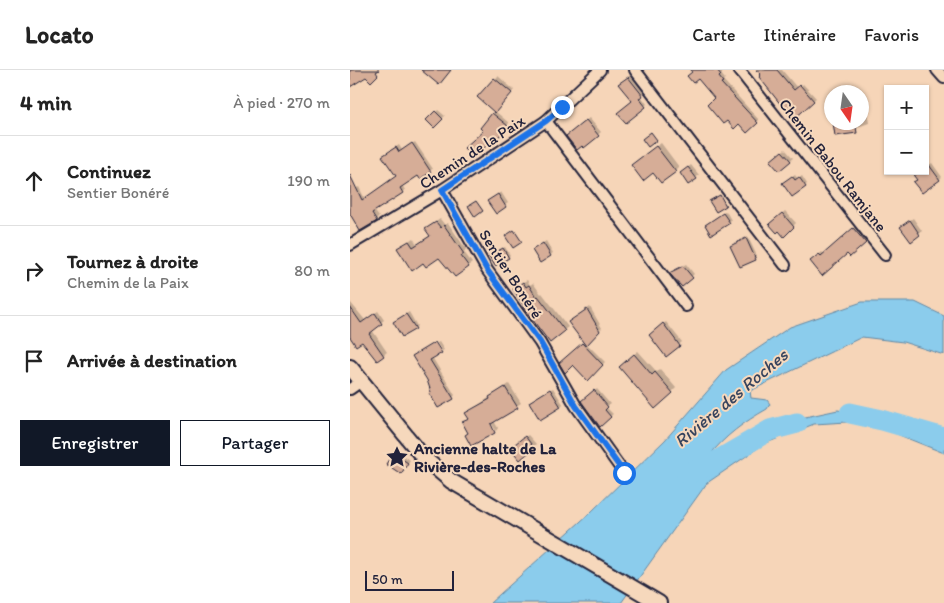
<!DOCTYPE html>
<html lang="fr">
<meta charset="utf-8">
<style>
body{margin:0;font-family:Itim,sans-serif;background:#f6f6f6;color:#222}
.controls{position:absolute;right:15px;top:15px;display:grid;overflow:hidden;border-radius:0px;box-shadow:0 1px 4px #0004}
.controls button{width:45px;height:45px;display:grid;place-items:center;padding:0;border:0;border-bottom:1px solid #e0e0e0;background:#fff;color:#222;font:25px sans-serif}
.compass{position:absolute;left:474px;top:15px;width:45px;height:45px;border-radius:50%;background:#fff;box-shadow:0 1px 4px #0004;rotate:167deg}
.scale{position:absolute;left:15px;bottom:12px;width:89px;box-sizing:border-box;padding-left:5px;border:2px solid #22223b;border-top:0;font-size:14px;line-height:18px;white-space:nowrap;color:#22223b;-webkit-text-stroke:4px #f6d8bc;paint-order:stroke}
.stop{position:absolute;width:15px;height:15px;margin:-11px;border:4px solid #1a73e8;border-radius:50%;background:#fff}
.stop.end{background:#1a73e8;border-color:#fff;box-shadow:0 1px 5px #0008}
.list{margin:0;padding:0;list-style:none}
h2{display:flex;justify-content:space-between;align-items:center;height:65px;margin:0;padding:0 20px;font-size:21px}
h2 small{font-size:16px;font-weight:400;color:#767676}
.list li{display:grid;grid-template-columns:32px 1fr auto;gap:15px;align-items:center;box-sizing:border-box;height:90px;padding:0 20px;border-top:1px solid #e0e0e0}
.list b{display:block;font-size:19px;white-space:nowrap}
.list p{margin:0;font-size:16px;white-space:nowrap;color:#767676}
.list em{font-size:16px;font-style:normal;color:#767676}
.actions{display:flex;gap:10px;padding:15px 20px}
.actions a{flex:1;padding:11px 0;border:1px solid #111827;border-radius:0px;text-align:center;font-size:18px;color:#111827}
.actions .main{background:#111827;color:#fff}
.icon{flex:none;width:28px;height:28px;fill:none;stroke:currentColor;stroke-width:2;stroke-linecap:round;stroke-linejoin:round}
.map{position:relative;flex:none;width:594px;height:533px;overflow:hidden}
header{display:flex;align-items:center;gap:30px;box-sizing:border-box;height:70px;padding:0 25px;background:#fff;border-bottom:1px solid #e0e0e0}
header strong{font-size:24px}
nav{display:flex;gap:28px;margin-inline-start:auto;font-size:18px}
main{display:flex}
aside{flex:1;background:#fff}
.map>svg:first-child{display:block}
.water{fill:#8bccec;stroke:#6188a5}
.shadow{fill:#0003}
.lines{fill:none;stroke-linecap:round;stroke-linejoin:round}
.river{stroke:#8bccec;stroke-width:21}
.building{fill:#d6ad97;stroke:#22223b}
.street-casing{stroke:#22223b;stroke-width:14}
.secondary-casing{stroke:#22223b;stroke-width:18}
.street{stroke:#f6d8bc;stroke-width:10}
.secondary{stroke:#f6d8bc;stroke-width:14}
.route{stroke:#1a73e8;stroke-width:6}
.labels{text-anchor:middle;dominant-baseline:central;stroke-width:4;stroke-linejoin:round;paint-order:stroke}
.street-label{font-size:16px;fill:#22223b;stroke:#f6d8bc}
.poi-label{font-size:16px;font-weight:bold;fill:#22223b;stroke:#f6d8bc;text-anchor:start}
.water-label{font-size:18px;font-style:italic;fill:#37445e;stroke:#f6d8bc}
</style>
<header>
<strong>Locato</strong>
<nav><a>Carte</a><a>Itinéraire</a><a>Favoris</a></nav>
</header>
<main>
<aside>
<h2>4 min<small>À pied · 270 m</small></h2>
<ul class="list">
<li><svg class="icon" aria-label="ahead" viewBox="0 0 24 24"><path d="M12 20V5M6 11l6-6 6 6"/></svg><div><b>Continuez</b><p>Sentier Bonéré</p></div><em>190 m</em></li>
<li><svg class="icon" aria-label="right" viewBox="0 0 24 24"><path d="M7 20v-9h11M14 6l5 5-5 5"/></svg><div><b>Tournez à droite</b><p>Chemin de la Paix</p></div><em>80 m</em></li>
<li><svg class="icon" aria-label="arrive" viewBox="0 0 24 24"><path d="M6 21V4h12l-3 4 3 4H6"/></svg><div><b>Arrivée à destination</b></div></li>
</ul>
<div class="actions"><a class="main">Enregistrer</a><a>Partager</a></div>
</aside>
<div class="map">
<svg width="594" height="533" viewBox="0 0 594 533">
<rect width="100%" height="100%" fill="#f6d5b8"/>
<filter id="ink" filterUnits="userSpaceOnUse"><feTurbulence type="fractalNoise" baseFrequency=".02" numOctaves="2"/><feDisplacementMap in="SourceGraphic" scale="10" xChannelSelector="R" yChannelSelector="G"/><feConvolveMatrix kernelMatrix="1 2 1 2 8 2 1 2 1" color-interpolation-filters="sRGB"/></filter>
<g filter="url(#ink)">
<path class="water" d="M512,232h53l29,14v39l-41,-13 -41,-5 -112,54 1,7 16,2 3,4 -3,5c-23,13 -42,27 -59,48l1,4 8,2 53,-33 26,-11 42,-9 64,14 42,13v16l-80,-32 -50,3 -50,20 -57,39 -86,120h-131l100,-90 75,-73 61,-70 64,-43z"/>
<g class="shadow">
<polygon points="342,0 371,0 373,2 371,4 375,9 373,10 409,50 397,62"/>
<polygon points="408,0 432,0 448,19 453,14 466,28 443,48"/>
<polygon points="280,5 294,23 291,26 297,34 276,51 283,31 272,12"/>
<polygon points="148,6 164,20 145,41 159,53 148,66 131,57 145,42 129,27"/>
<polygon points="88,40 95,46 84,56 78,50"/>
<polygon points="518,45 519,53 508,57 506,62 484,52 512,52 512,46"/>
<polygon points="239,48 251,62 235,76 220,64"/>
<polygon points="65,72 83,99 69,104 52,115 55,120 52,122 24,140 29,147 26,150 0,142 0,121 9,117 15,129 47,106 36,84 49,75 52,80"/>
<polygon points="311,73 329,97 325,101 304,101 287,91"/>
<polygon points="435,79 443,88 429,99 422,91"/>
<polygon points="582,93 592,107 572,122 565,112 575,101 575,98"/>
<polygon points="341,95 349,105 339,114 334,101"/>
<polygon points="445,105 448,109 452,106 457,114 442,126 436,111"/>
<polygon points="151,122 158,133 146,142 141,129"/>
<polygon points="376,141 381,150 379,152 356,155"/>
<polygon points="435,141 446,153 434,165 420,154"/>
<polygon points="563,148 572,161 561,170 554,155"/>
<polygon points="90,149 95,155 98,153 116,179 114,182 122,193 118,196 90,187 74,192 48,178 63,168 67,174 81,165 80,156"/>
<polygon points="506,156 518,169 500,185 497,182 461,192 472,182 474,184"/>
<polygon points="398,167 407,186 405,189 382,176"/>
<polygon points="196,171 203,183 200,185 183,180"/>
<polygon points="155,177 160,185 158,187 143,184"/>
<polygon points="336,194 344,204 332,215 321,203"/>
<polygon points="177,210 180,215 183,213 191,224 192,223 218,257 214,260 168,215"/>
<polygon points="0,232 15,250 28,241 34,250 22,260 37,282 27,290 12,270 0,264"/>
<polygon points="240,237 252,258 236,273 255,292 238,309 223,294 211,293 234,272 222,250"/>
<polygon points="59,242 67,256 65,258 47,250"/>
<polygon points="316,252 332,272 317,285 303,262"/>
<polygon points="89,272 94,280 92,281 87,273"/>
<polygon points="288,281 307,302 310,299 326,318 322,322 274,293"/>
<polygon points="65,285 82,287 105,325 103,328 83,321"/>
<polygon points="159,314 171,333 144,351 148,358 146,361 139,348 119,363 114,352 119,348 117,343"/>
<polygon points="203,318 213,334 211,336 183,330"/>
<polygon points="247,319 260,334 256,337 263,344 250,355 233,331"/>
<polygon points="178,365 186,374 170,388 162,378"/>
<polygon points="46,381 60,390 51,403 44,384"/>
</g>
<g class="lines">
<g class="river">
<polyline points="500,343 532,350 594,368"/>
<polyline points="337,404 363,393 420,360 447,353"/>
</g>
</g>
<g class="building">
<polygon points="0,0 29,0 26,2 28,5 21,12 16,7 0,17"/>
<polygon points="71,0 101,0 89,15"/>
<polygon points="341,0 367,0 371,5 369,7 373,12 371,13 408,53 397,63 389,54 384,59 377,51 373,54 357,35 364,28 348,9 343,13 337,6 342,2"/>
<polygon points="406,0 427,0 444,20 450,15 464,31 443,50 409,7 411,5"/>
<polygon points="278,7 293,26 289,28 296,37 276,53 267,43 282,31 268,14"/>
<polygon points="144,8 162,23 145,43 127,27"/>
<polygon points="85,41 93,49 84,58 76,50"/>
<polygon points="142,43 158,56 145,71 144,69 123,88 114,78 133,61 130,58"/>
<polygon points="236,50 249,66 234,78 232,76 227,80 216,66"/>
<polygon points="483,52 505,52 507,63 485,66"/>
<polygon points="301,62 307,70 298,77 292,69"/>
<polygon points="62,73 81,102 70,109 68,106 50,118 53,123 22,143 27,151 10,161 0,144 0,105 12,130 46,106 32,86 46,77 49,82"/>
<polygon points="306,76 326,102 311,113 303,103 293,111 281,95"/>
<polygon points="432,81 441,91 429,101 420,91"/>
<polygon points="579,95 590,110 572,123 563,112 567,110 564,106 570,101 575,101 575,98"/>
<polygon points="338,97 347,109 338,115 330,103"/>
<polygon points="442,106 445,110 449,107 456,117 442,127 432,113"/>
<polygon points="148,124 156,137 146,144 137,131"/>
<polygon points="370,125 376,136 366,142 359,131"/>
<polygon points="126,131 133,141 125,147 118,136"/>
<polygon points="373,143 380,153 361,165 355,155"/>
<polygon points="432,143 444,157 434,167 429,161 427,163 419,154"/>
<polygon points="560,150 570,165 561,172 550,157"/>
<polygon points="86,152 91,158 94,155 114,184 111,186 119,197 105,207 89,188 76,197 73,193 62,201 47,178 59,171 63,177 80,166 75,159"/>
<polygon points="503,158 516,173 500,187 497,184 472,206 460,191 469,184 471,186"/>
<polygon points="164,160 172,172 163,178 155,166"/>
<polygon points="396,168 406,190 390,197 380,176"/>
<polygon points="193,173 201,186 190,193 182,180"/>
<polygon points="153,178 159,188 145,196 139,186"/>
<polygon points="333,196 343,208 332,217 319,203"/>
<polygon points="173,212 176,217 179,215 186,227 188,226 215,261 200,273 173,237 174,236 163,219"/>
<polygon points="0,237 11,253 25,243 32,254 19,264 34,286 27,291 12,272 6,276 0,267"/>
<polygon points="237,239 250,261 236,276 218,252"/>
<polygon points="56,244 66,259 52,267 43,252"/>
<polygon points="313,253 330,276 316,287 299,265"/>
<polygon points="85,272 92,283 80,290 104,329 88,338 79,323 81,322 77,310 62,286"/>
<polygon points="232,273 253,295 238,311 223,295 215,303 209,293"/>
<polygon points="284,284 302,305 305,302 323,323 305,339 269,297"/>
<polygon points="155,317 168,338 141,354 145,363 121,376 115,365 118,363 112,352 119,349 115,343 140,329 139,327"/>
<polygon points="200,319 211,337 190,350 179,332"/>
<polygon points="244,320 258,337 255,340 261,347 250,357 231,331"/>
<polygon points="175,366 184,378 170,390 160,378"/>
<polygon points="43,383 58,393 51,404 36,394"/>
</g>
<g class="lines">
<defs>
<g id="street">
<polyline points="285,0 435,195"/>
<polyline points="389,0 535,185"/>
<polyline points="587,0 594,8"/>
<polyline points="196,51 336,236"/>
<polyline points="92,120 137,200 190,273 226,336 274,403"/>
<polyline points="0,175 92,120 196,51 250,0"/>
<polyline points="0,319 10,312"/>
</g>
<polyline id="secondary" points="0,297 74,388 101,411 309,533"/>
</defs>
<use href="#street" class="street-casing"/>
<use href="#secondary" class="secondary-casing"/>
<use href="#street" class="street"/>
<use href="#secondary" class="secondary"/>
</g>
</g>
<g class="lines" filter="url(#ink)">
<polyline class="route" points="212,37 196,51 92,120 137,200 190,272 226,336 274,403"/>
</g>
<defs>
<symbol id="sight-bare" viewBox="-9 -9 18 18"><path d="M0-6L1.8-2.2L6-1.7L2.9 1.2L3.7 5.4L0 3.3L-3.7 5.4L-2.9 1.2L-6-1.7L-1.8-2.2Z" fill="#22223b" stroke="#f6d8bc" stroke-width="2.5" paint-order="stroke"/></symbol>
</defs>
<g fill-rule="evenodd">
<use href="#sight-bare" x="31" y="371" width="32" height="32"/>
</g>
<g class="labels">
<g class="street-label">
<text transform="translate(122 82) rotate(-33)">Chemin de la Paix</text>
<text transform="translate(483 95) rotate(52)">Chemin Babou Ramjane</text>
<text transform="translate(161 204) rotate(57)">Sentier Bonéré</text>
</g>
<g class="poi-label">
<text x="64" y="378">Ancienne halte de La<tspan x="64" dy="18">Rivière-des-Roches</tspan></text>
</g>
<g class="water-label">
<text transform="translate(381 328) rotate(-40)">Rivière des Roches</text>
</g>
</g>
</svg>
<div class="controls">
<button>+</button>
<button>−</button>
</div>
<svg class="compass" viewBox="-18 -18 36 36"><path d="M0-13l5 13h-10z" fill="#e53935"/><path d="M0 13l5-13h-10z" fill="#767676"/></svg>
<div class="scale">50 m</div>
<div class="stop" style="left:274px;top:403px"></div>
<div class="stop end" style="left:212px;top:37px"></div>
</div>
</main>
